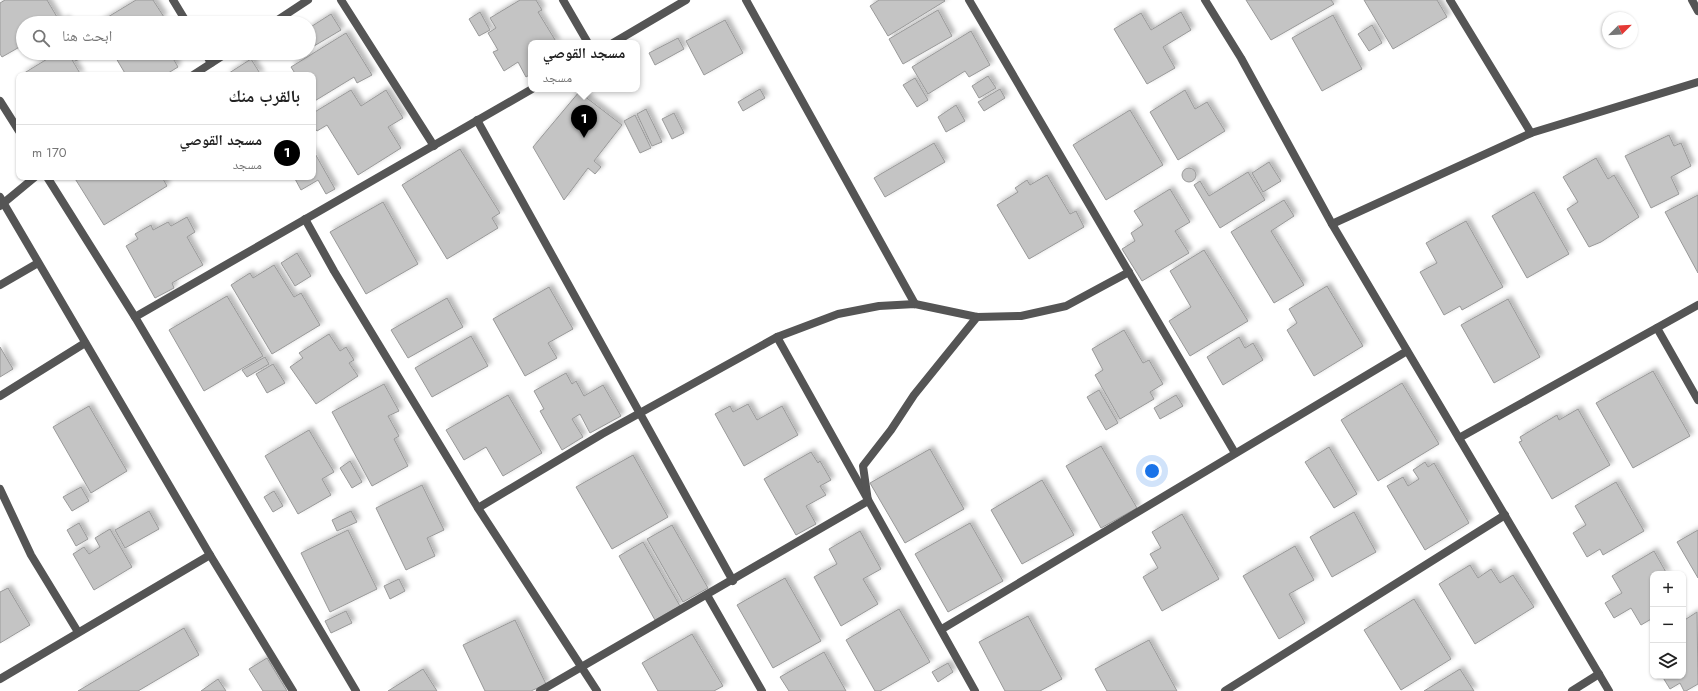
<!DOCTYPE html>
<html lang="ar">
<meta charset="utf-8">
<style>
body{margin:0;font-family:Jost,"Noto Naskh Arabic",sans-serif;background:#f6f6f6;color:#222;direction:rtl}
.controls{position:absolute;right:12px;bottom:12px;display:grid;overflow:hidden;border-radius:8px;box-shadow:0 1px 3px #0004}
.controls button{width:36px;height:36px;display:grid;place-items:center;padding:0;border:0;border-bottom:1px solid #e0e0e0;background:#fff;color:#222;font:20px sans-serif}
.compass{position:absolute;left:1602px;top:12px;width:36px;height:36px;border-radius:50%;background:#fff;box-shadow:0 1px 3px #0004;rotate:66deg}
.you{position:absolute;left:1152px;top:471px;width:14px;height:14px;margin:-10px;border:3px solid #fff;border-radius:50%;background:#1a73e8;box-shadow:0 0 0 6px #1a73e833}
.badge{display:grid;place-items:center;width:26px;height:26px;border-radius:50%;background:#000;color:#fff;font-size:13px;font-weight:700}
.pin{position:absolute;translate:-50% -33px;filter:drop-shadow(0 1px 2px #0008)}
.pin::after{content:'';position:absolute;top:21px;width:14px;height:12px;background:inherit;clip-path:polygon(0 0,100% 0,50% 100%)}
.popup{position:absolute;left:528px;top:40px;width:112px;height:52px;box-sizing:border-box;display:grid;place-content:center;border-radius:8px;background:#fff;filter:drop-shadow(0 1px 3px #0005);font-size:13px;white-space:nowrap;color:#767676}
.popup b{font-size:15px;color:#222}
.popup::after{content:'';position:absolute;left:50%;top:100%;margin-left:-8px;border:8px solid transparent;border-top-color:#fff}
.list{margin:0;padding:0;list-style:none}
h2{display:flex;justify-content:space-between;align-items:center;height:52px;margin:0;padding:0 16px;font-size:17px}
h2 small{font-size:13px;font-weight:400;color:#767676}
.list li{display:grid;grid-template-columns:26px 1fr auto;gap:12px;align-items:center;box-sizing:border-box;height:56px;padding:0 16px;border-top:1px solid #e0e0e0}
.list b{display:block;font-size:15px;white-space:nowrap}
.list p{margin:0;font-size:13px;white-space:nowrap;color:#767676}
.list em{font-size:13px;font-style:normal;color:#767676}
.icon{flex:none;width:22px;height:22px;fill:none;stroke:currentColor;stroke-width:2;stroke-linecap:round;stroke-linejoin:round}
.map{position:relative;flex:none;width:1698px;height:691px;overflow:hidden;direction:ltr}
.search{position:absolute;background:#fff;box-shadow:0 1px 3px #0004;left:16px;top:16px;width:300px;height:44px;display:flex;align-items:center;gap:10px;box-sizing:border-box;padding:0 14px;border-radius:22px;color:#767676;font-size:15px}
.panel{position:absolute;background:#fff;box-shadow:0 1px 3px #0004;left:16px;top:72px;width:300px;height:108px;border-radius:8px;direction:rtl}
.map>svg:first-child{display:block}
.building{fill:#c4c4c4;stroke:#999;filter:url(#shadow)}
.lines{fill:none;stroke-linecap:round;stroke-linejoin:round}
.street{stroke:#555;stroke-width:8}
</style>
<div class="map">
<svg width="1698" height="691" viewBox="0 0 1698 691">
<defs>
<filter id="shadow"><feDropShadow dx="3.5" dy="-3.5" stdDeviation="2" flood-color="#0004"/></filter>
</defs>
<rect width="100%" height="100%" fill="#fff"/>
<g class="building">
<polygon points="5,0 47,0 60,22 66,19 68,23 23,23 23,45 2,57 0,54 0,3"/>
<polygon points="136,0 153,0 164,17 159,20 161,23 98,23"/>
<polygon points="520,0 536,0 542,10 538,12 557,43 531,43 531,74 526,77 518,62 504,71 493,52 498,50 488,33 496,28 490,18"/>
<polygon points="879,0 944,0 945,1 888,36 870,6"/>
<polygon points="1246,0 1331,0 1334,4 1271,40"/>
<polygon points="1364,0 1437,0 1447,17 1393,49"/>
<polygon points="938,10 952,36 903,64 889,39"/>
<polygon points="480,12 490,30 479,36 469,19"/>
<polygon points="1181,12 1191,30 1163,47 1175,68 1147,84 1114,29 1141,13 1151,30"/>
<polygon points="331,14 341,30 309,49 309,28"/>
<polygon points="1333,15 1362,69 1322,91 1292,38"/>
<polygon points="725,20 743,53 704,75 686,41"/>
<polygon points="1372,25 1382,43 1369,51 1358,34"/>
<polygon points="971,31 990,65 969,77 965,71 928,94 912,67"/>
<polygon points="346,33 372,75 357,83 354,77 313,102 313,75 296,75 291,67"/>
<polygon points="678,38 684,49 655,65 649,53"/>
<polygon points="57,53 68,53 81,75 21,75"/>
<polygon points="71,53 88,53 76,61"/>
<polygon points="113,53 170,53 178,67 165,75 126,75"/>
<polygon points="251,59 261,75 226,75"/>
<polygon points="988,76 996,88 979,98 972,86"/>
<polygon points="915,78 928,100 917,107 903,85"/>
<polygon points="760,89 765,98 743,111 738,102"/>
<polygon points="1000,89 1005,98 984,111 978,102"/>
<polygon points="351,90 361,106 386,90 403,118 388,127 401,148 358,175 327,125 317,131 313,126 313,113"/>
<polygon points="1185,90 1195,109 1207,102 1225,131 1178,160 1150,112"/>
<polygon points="579,92 622,125 594,161 601,167 595,174 588,168 564,200 533,147"/>
<polygon points="956,105 965,121 946,132 938,117"/>
<polygon points="646,109 662,142 652,146 637,114"/>
<polygon points="1130,110 1163,165 1106,200 1073,145"/>
<polygon points="674,113 684,133 672,139 662,119"/>
<polygon points="635,115 651,148 640,153 624,121"/>
<polygon points="1669,135 1674,146 1681,143 1691,166 1671,177 1679,194 1651,208 1625,156"/>
<polygon points="934,143 945,162 885,197 874,178"/>
<polygon points="460,149 500,213 492,218 498,228 447,259 402,185"/>
<polygon points="313,150 335,189 326,194 318,180 301,190 294,177 313,177"/>
<polygon points="1596,158 1608,179 1614,175 1639,217 1601,242 1589,247 1567,209 1578,202 1563,177"/>
<polygon points="1269,162 1281,181 1263,192 1252,173"/>
<circle cx="1189" cy="175" r="7"/>
<polygon points="1248,172 1265,200 1220,228 1194,185 1200,181 1209,196"/>
<polygon points="1047,175 1070,214 1076,211 1084,227 1029,259 997,205 1018,192 1015,188 1027,180 1030,185"/>
<polygon points="74,177 162,177 167,186 104,225"/>
<polygon points="1170,189 1190,222 1175,231 1189,253 1142,281 1122,249 1135,241 1131,233 1143,225 1134,211"/>
<polygon points="1534,192 1569,254 1527,278 1492,216"/>
<polygon points="1698,195 1698,273 1665,212"/>
<polygon points="1284,200 1294,216 1271,231 1304,285 1274,303 1231,232"/>
<polygon points="383,202 418,264 366,294 330,232"/>
<polygon points="187,217 195,232 187,237 203,265 172,283 174,288 155,298 126,246 138,239 135,234 151,225 153,230 168,222 171,226"/>
<polygon points="1466,221 1503,287 1462,310 1460,306 1444,315 1420,272 1437,263 1426,243"/>
<polygon points="1204,250 1248,321 1190,356 1169,321 1191,307 1170,271"/>
<polygon points="297,253 311,276 295,286 281,263"/>
<polygon points="274,265 294,297 301,293 320,325 272,354 231,285 250,273 253,278"/>
<polygon points="1327,286 1363,346 1314,376 1287,330 1297,323 1289,309"/>
<polygon points="549,287 573,329 548,343 557,358 525,376 493,319"/>
<polygon points="227,296 263,356 204,391 169,330"/>
<polygon points="447,298 463,327 408,358 391,330"/>
<polygon points="1508,299 1540,357 1494,383 1461,325"/>
<polygon points="1124,330 1143,363 1149,360 1163,384 1150,392 1154,399 1120,419 1095,375 1103,370 1092,349"/>
<polygon points="329,334 340,351 346,347 354,360 349,363 358,376 316,404 290,367 303,358 299,353"/>
<polygon points="471,336 488,366 432,397 415,368"/>
<polygon points="1239,337 1245,348 1253,343 1263,360 1223,385 1207,357"/>
<polygon points="0,347 13,369 0,377"/>
<polygon points="265,357 269,364 247,377 242,370"/>
<polygon points="273,364 285,383 267,393 256,374"/>
<polygon points="1653,371 1690,436 1633,468 1596,403"/>
<polygon points="566,373 572,384 576,381 584,396 603,385 621,416 590,433 580,414 572,419 583,437 562,450 540,411 544,409 534,391"/>
<polygon points="1402,383 1439,444 1378,481 1341,420"/>
<polygon points="384,384 399,411 388,416 399,436 394,439 408,466 372,486 332,412"/>
<polygon points="1099,390 1118,423 1106,430 1087,397"/>
<polygon points="508,395 542,453 503,476 486,447 464,460 446,430"/>
<polygon points="1176,395 1183,406 1160,419 1154,408"/>
<polygon points="748,404 757,420 782,406 798,435 744,466 715,414 730,406 733,412"/>
<polygon points="89,406 127,471 91,493 53,427"/>
<polygon points="1578,409 1610,465 1552,499 1519,442 1522,441 1520,437 1557,415 1559,420"/>
<polygon points="309,430 334,472 322,479 331,495 298,514 265,456"/>
<polygon points="1101,446 1137,508 1101,528 1066,466"/>
<polygon points="1329,447 1357,494 1334,508 1305,462"/>
<polygon points="930,449 964,509 905,543 870,483"/>
<polygon points="811,452 818,463 820,461 831,480 820,486 826,495 806,506 816,524 796,535 764,479"/>
<polygon points="633,455 668,517 612,549 576,487"/>
<polygon points="350,461 362,482 352,488 340,468"/>
<polygon points="1425,462 1428,467 1434,463 1469,523 1425,550 1387,486 1403,477 1408,486 1419,479 1413,470"/>
<polygon points="1042,480 1074,535 1022,564 991,510"/>
<polygon points="1616,482 1644,531 1603,555 1600,549 1587,557 1573,533 1586,525 1575,506"/>
<polygon points="422,485 444,530 427,538 435,556 406,570 376,508"/>
<polygon points="81,487 89,501 72,511 63,497"/>
<polygon points="274,491 283,506 273,512 264,497"/>
<polygon points="149,511 159,529 125,548 115,530"/>
<polygon points="351,511 357,522 337,531 332,520"/>
<polygon points="1354,512 1376,552 1332,577 1310,537"/>
<polygon points="1182,514 1219,579 1162,611 1143,577 1158,568 1150,554 1161,548 1152,532"/>
<polygon points="79,523 88,539 76,546 67,530"/>
<polygon points="970,523 1003,581 948,612 915,554"/>
<polygon points="672,525 708,588 683,602 647,539"/>
<polygon points="110,529 132,567 94,590 73,554 84,547 89,554 100,547 95,538"/>
<polygon points="348,530 377,589 330,612 301,553"/>
<polygon points="1698,530 1698,578 1677,542"/>
<polygon points="860,531 881,569 863,579 878,604 841,626 814,577 837,564 829,549"/>
<polygon points="643,542 680,606 655,620 619,556"/>
<polygon points="1295,546 1314,580 1289,594 1305,623 1279,639 1243,576"/>
<polygon points="1654,551 1667,574 1653,574 1653,618 1641,625 1631,608 1614,618 1605,603 1622,593 1612,576"/>
<polygon points="1470,565 1478,578 1491,569 1500,583 1513,575 1534,607 1475,644 1439,584"/>
<polygon points="785,578 821,641 773,668 737,605"/>
<polygon points="399,579 405,591 390,599 384,586"/>
<polygon points="8,588 30,625 0,643 0,592"/>
<polygon points="1414,599 1451,659 1401,690 1364,630"/>
<polygon points="899,609 930,662 880,691 875,691 846,640"/>
<polygon points="346,611 352,623 331,633 325,621"/>
<polygon points="1697,612 1698,684 1686,691 1684,691 1680,683 1670,689 1662,676 1683,676 1683,621"/>
<polygon points="1028,616 1062,679 1040,691 1005,691 979,642"/>
<polygon points="515,620 546,684 531,691 485,691 463,645"/>
<polygon points="184,628 199,655 138,691 78,691"/>
<polygon points="692,634 723,686 714,691 658,691 642,663"/>
<polygon points="1149,640 1177,691 1107,691 1095,669"/>
<polygon points="824,652 846,691 789,691 780,677"/>
<polygon points="267,658 287,691 263,691 249,669"/>
<polygon points="948,663 953,672 938,682 932,672"/>
<polygon points="423,669 437,691 388,691"/>
<polygon points="1460,669 1474,691 1424,691"/>
<polygon points="218,679 226,691 201,691"/>
</g>
<g class="lines">
<g class="street">
<polyline points="173,0 187,23"/>
<polyline points="341,0 434,146"/>
<polyline points="563,0 588,43"/>
<polyline points="746,0 915,304"/>
<polyline points="969,0 1235,453"/>
<polyline points="1205,0 1241,58 1332,224 1609,691"/>
<polyline points="1450,0 1531,133"/>
<polyline points="1692,0 1698,11"/>
<polyline points="273,23 308,0"/>
<polyline points="613,43 686,0"/>
<polyline points="205,53 211,63"/>
<polyline points="193,75 227,53"/>
<polyline points="0,101 19,131"/>
<polyline points="477,120 733,581"/>
<polyline points="47,177 135,317 356,691"/>
<polyline points="0,197 210,555 293,691"/>
<polyline points="0,206 35,177"/>
<polyline points="305,219 334,271 478,508 597,691"/>
<polyline points="1332,224 1531,133 1698,82"/>
<polyline points="0,285 38,263"/>
<polyline points="135,317 532,89"/>
<polyline points="1657,328 1698,400"/>
<polyline points="777,337 975,691"/>
<polyline points="0,396 85,343"/>
<polyline points="1459,438 1698,305"/>
<polyline points="0,489 31,555 78,632"/>
<polyline points="478,508 602,434 777,337 838,314 879,306 915,304 977,317 1021,316 1066,306 1129,272"/>
<polyline points="707,595 762,691"/>
<polyline points="942,629 1407,351"/>
<polyline points="0,679 210,555"/>
<polyline points="540,691 868,501 863,466 891,430 914,395 977,317"/>
<polyline points="1225,691 1505,515"/>
<polyline points="1572,691 1599,674"/>
</g>
</g>
</svg>
<div class="controls">
<button>+</button>
<button>−</button>
<button><svg class="icon" aria-label="layers" viewBox="0 0 24 24"><path d="M12 4l9 5-9 5-9-5zM3 14l9 5 9-5"/></svg></button>
</div>
<svg class="compass" viewBox="-18 -18 36 36"><path d="M0-13l5 13h-10z" fill="#e53935"/><path d="M0 13l5-13h-10z" fill="#767676"/></svg>
<div class="you"></div>
<div class="pin badge" style="left:584px;top:138px">1</div>
<div class="popup"><b>مسجد القوصي</b>مسجد</div>
<div class="search"><svg class="icon" aria-label="search" viewBox="0 0 24 24"><circle cx="10" cy="10" r="6"/><path d="M15 15l6 6"/></svg>ابحث هنا</div>
<section class="panel">
<h2>بالقرب منك<small></small></h2>
<ul class="list">
<li><span class="badge">1</span><div><b>مسجد القوصي</b><p>مسجد</p></div><em>170 m</em></li>
</ul>
</section>
</div>
